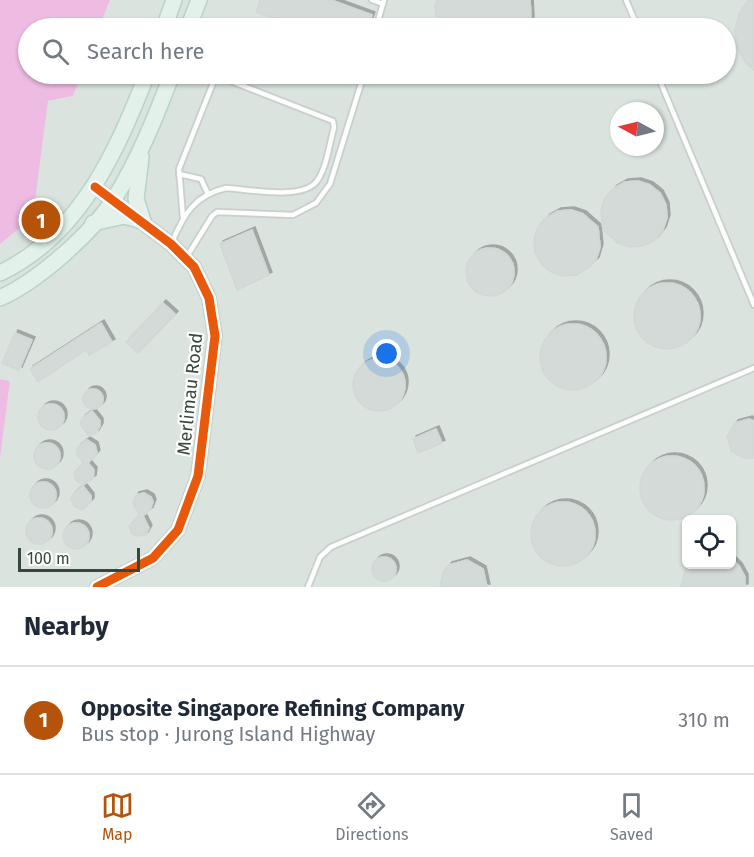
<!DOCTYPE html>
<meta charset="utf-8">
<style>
body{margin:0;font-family:"Fira Sans",sans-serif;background:#f6f6f7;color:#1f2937}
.controls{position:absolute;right:18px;bottom:18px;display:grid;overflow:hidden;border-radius:9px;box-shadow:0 2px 4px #0004}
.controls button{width:54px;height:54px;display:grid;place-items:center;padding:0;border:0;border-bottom:2px solid #e0e1e3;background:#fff;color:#1f2937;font:30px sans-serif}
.compass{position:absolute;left:610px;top:102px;width:54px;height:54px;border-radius:50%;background:#fff;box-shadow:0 2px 4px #0004;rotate:277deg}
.scale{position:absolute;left:18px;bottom:15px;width:122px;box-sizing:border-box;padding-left:6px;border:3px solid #36473e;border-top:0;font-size:16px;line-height:21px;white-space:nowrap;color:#36473e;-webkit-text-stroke:4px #fff;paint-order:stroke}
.you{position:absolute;left:387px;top:354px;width:21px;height:21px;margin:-15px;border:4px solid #fff;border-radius:50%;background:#1a73e8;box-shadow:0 0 0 9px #1a73e833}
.badge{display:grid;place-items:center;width:39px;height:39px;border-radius:50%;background:#b45309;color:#fff;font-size:20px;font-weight:700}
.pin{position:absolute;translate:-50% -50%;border:3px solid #fff;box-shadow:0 2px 6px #0006}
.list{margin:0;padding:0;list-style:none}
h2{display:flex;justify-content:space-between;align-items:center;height:78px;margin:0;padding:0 24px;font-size:26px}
h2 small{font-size:20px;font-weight:400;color:#747a83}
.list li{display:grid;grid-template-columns:39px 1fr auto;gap:18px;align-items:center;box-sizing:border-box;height:108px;padding:0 24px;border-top:2px solid #e0e1e3}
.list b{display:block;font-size:22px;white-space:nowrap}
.list p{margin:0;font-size:20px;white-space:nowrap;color:#747a83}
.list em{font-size:20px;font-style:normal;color:#747a83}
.icon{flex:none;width:33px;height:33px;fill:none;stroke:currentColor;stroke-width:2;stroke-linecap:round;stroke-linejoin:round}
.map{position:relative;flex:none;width:754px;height:587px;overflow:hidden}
.search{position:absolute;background:#fff;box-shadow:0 2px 4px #0004;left:18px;right:18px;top:18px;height:66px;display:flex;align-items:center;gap:15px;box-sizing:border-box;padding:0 21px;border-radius:33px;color:#747a83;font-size:22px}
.sheet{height:186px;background:#fff}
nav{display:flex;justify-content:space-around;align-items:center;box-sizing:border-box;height:84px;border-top:2px solid #e0e1e3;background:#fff;font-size:16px;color:#747a83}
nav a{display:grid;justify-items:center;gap:3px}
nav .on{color:#b45309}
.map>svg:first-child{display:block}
.industrial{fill:#dae3de;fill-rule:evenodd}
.water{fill:#eebbe2}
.building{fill:#d3dad7;stroke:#d0d9d5;stroke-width:1.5;filter:url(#shadow)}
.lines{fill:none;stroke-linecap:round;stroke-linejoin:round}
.lane-casing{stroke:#c8cfcc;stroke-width:8}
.secondary-casing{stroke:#c2d0ca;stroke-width:16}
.primary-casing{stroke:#b8d3c7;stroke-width:18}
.lane{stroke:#fcfdfc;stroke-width:4.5}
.secondary{stroke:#eff7f4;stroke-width:14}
.primary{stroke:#e4f1eb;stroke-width:15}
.cycleway-casing{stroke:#fff;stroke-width:13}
.cycleway{stroke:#e8590c;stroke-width:9}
.labels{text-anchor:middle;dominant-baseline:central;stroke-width:4.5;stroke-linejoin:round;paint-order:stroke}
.street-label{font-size:18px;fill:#36473e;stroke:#fff}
</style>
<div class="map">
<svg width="754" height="587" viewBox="0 0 754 587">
<defs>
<filter id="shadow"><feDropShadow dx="3" dy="-3" stdDeviation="0" flood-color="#0004"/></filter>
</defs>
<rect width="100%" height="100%" fill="#ebf1ee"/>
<path class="industrial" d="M110,0h644v587h-754v-128l10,-78 -10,-2v-135l33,-27 15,-116 25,-5 9,-22h644v-46h-627zM619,111h36v36h-36zM686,520h46v44h-46z"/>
<g class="water">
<polygon points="0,0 110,0 99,28 28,28 28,74 82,74 73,96 48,101 33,217 0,244"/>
<polygon points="0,379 10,381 0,459"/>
</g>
<g class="building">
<polygon points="260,0 331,0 372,15 367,28 299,28 256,12"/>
<polygon points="437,0 530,0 531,19 528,28 438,28 435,6"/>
<polygon points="748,0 754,0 754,70 746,63 737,48 735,30 739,14"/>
<polygon points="638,181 650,185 660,193 666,205 667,218 663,230 655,240 643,246 630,247 618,243 603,230 601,210 605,198 614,188 625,182"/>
<polygon points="571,210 583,214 598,227 600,247 596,260 587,269 576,275 563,276 551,272 541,264 535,252 534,239 538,227 547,217 558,211"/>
<polygon points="252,230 269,275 237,290 220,244"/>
<circle cx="490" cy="272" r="24"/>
<circle cx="667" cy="316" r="33"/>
<polygon points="163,303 175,314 138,353 126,342"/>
<polygon points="101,323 112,342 89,355 86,350 38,382 30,369"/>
<circle cx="573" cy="357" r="33"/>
<polygon points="15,333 32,340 19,370 2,363"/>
<circle cx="379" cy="385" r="26"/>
<circle cx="93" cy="399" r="10"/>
<circle cx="51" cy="417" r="13"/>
<polygon points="92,411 100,421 100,426 96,433 89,436 80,424 82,418"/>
<polygon points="749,419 754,421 754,458 744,458 731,451 727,436 735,423"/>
<polygon points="436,429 442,443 418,453 413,439"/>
<polygon points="87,440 95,445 97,453 88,463 94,470 93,478 83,485 75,479 74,473 83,463 77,454 77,448"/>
<circle cx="47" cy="456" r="13"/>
<circle cx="672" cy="488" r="32"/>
<circle cx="43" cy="495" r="13"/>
<polygon points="83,486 91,496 91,501 82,510 74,506 71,499 73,494"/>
<polygon points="144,493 151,497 153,502 150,510 143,516 149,528 145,535 137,536 132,534 129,526 139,515 133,503 136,495"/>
<circle cx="563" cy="534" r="32"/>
<circle cx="39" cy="531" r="13"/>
<circle cx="76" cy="536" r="13"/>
<circle cx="384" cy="569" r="12"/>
<polygon points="732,559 739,566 745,577 745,587 681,587 685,570 690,564 732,564"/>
<polygon points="467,560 483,569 487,587 440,587 443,572 449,565"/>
</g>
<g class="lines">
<defs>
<g id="lane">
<polyline points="372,0 383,4"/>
<polyline points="626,0 638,28"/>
<polyline points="242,25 251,28"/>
<polyline points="376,28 384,0"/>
<polyline points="657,74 754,305"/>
<polyline points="179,174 201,179 208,194"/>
<path d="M172,242c12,-28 23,-47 54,-54 22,1 76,13 91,-7 10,-14 12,-36 17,-53l-1,-7 -110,-43h-8l-36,91 4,49"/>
<polyline points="186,258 212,216 217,212 293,215 316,203 330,184 364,74"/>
<polyline points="308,587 320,557 331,547 754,368"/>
</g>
<polyline id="secondary" points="95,187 171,244 194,267 209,298 215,336 198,476 178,530 153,558 97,587"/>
<g id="primary">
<polyline points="164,28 174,0"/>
<polyline points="188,28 199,0"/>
<polyline points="141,157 136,199 143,221"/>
<polyline points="93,223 124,216 143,221"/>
<path d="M0,273c80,-38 117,-122 147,-199"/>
<path d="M0,298c38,-17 91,-64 114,-99 24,-38 42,-83 58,-125"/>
</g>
</defs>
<use href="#lane" class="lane-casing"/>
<use href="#secondary" class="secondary-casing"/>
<use href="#primary" class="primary-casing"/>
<use href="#lane" class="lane"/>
<use href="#secondary" class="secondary"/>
<use href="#primary" class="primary"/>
<defs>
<polyline id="cycleway" points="95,187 171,244 194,267 209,298 215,336 198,476 178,530 153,558 97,587"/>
</defs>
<use href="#cycleway" class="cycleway-casing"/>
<use href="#cycleway" class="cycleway"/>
</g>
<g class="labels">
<g class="street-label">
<text transform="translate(190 394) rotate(-84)">Merlimau Road</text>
</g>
</g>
</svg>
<div class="controls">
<button><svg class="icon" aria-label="locate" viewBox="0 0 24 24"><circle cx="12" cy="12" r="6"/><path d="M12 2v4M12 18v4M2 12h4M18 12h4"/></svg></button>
</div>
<svg class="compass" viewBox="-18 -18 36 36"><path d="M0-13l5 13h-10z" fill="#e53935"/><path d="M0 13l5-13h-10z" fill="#747a83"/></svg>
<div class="scale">100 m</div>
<div class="you"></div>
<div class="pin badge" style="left:41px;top:220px">1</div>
<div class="search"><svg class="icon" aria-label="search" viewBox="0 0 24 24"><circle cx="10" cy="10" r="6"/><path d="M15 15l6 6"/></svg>Search here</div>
</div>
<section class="sheet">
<h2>Nearby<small></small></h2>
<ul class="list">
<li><span class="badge">1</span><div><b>Opposite Singapore Refining Company</b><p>Bus stop · Jurong Island Highway</p></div><em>310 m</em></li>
</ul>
</section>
<nav>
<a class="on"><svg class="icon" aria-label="map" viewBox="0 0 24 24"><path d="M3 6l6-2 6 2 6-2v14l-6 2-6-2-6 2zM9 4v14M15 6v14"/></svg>Map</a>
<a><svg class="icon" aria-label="directions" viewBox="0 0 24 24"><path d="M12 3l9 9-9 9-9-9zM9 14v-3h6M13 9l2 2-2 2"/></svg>Directions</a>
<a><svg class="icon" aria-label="saved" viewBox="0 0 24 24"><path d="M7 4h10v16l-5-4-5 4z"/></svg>Saved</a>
</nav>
